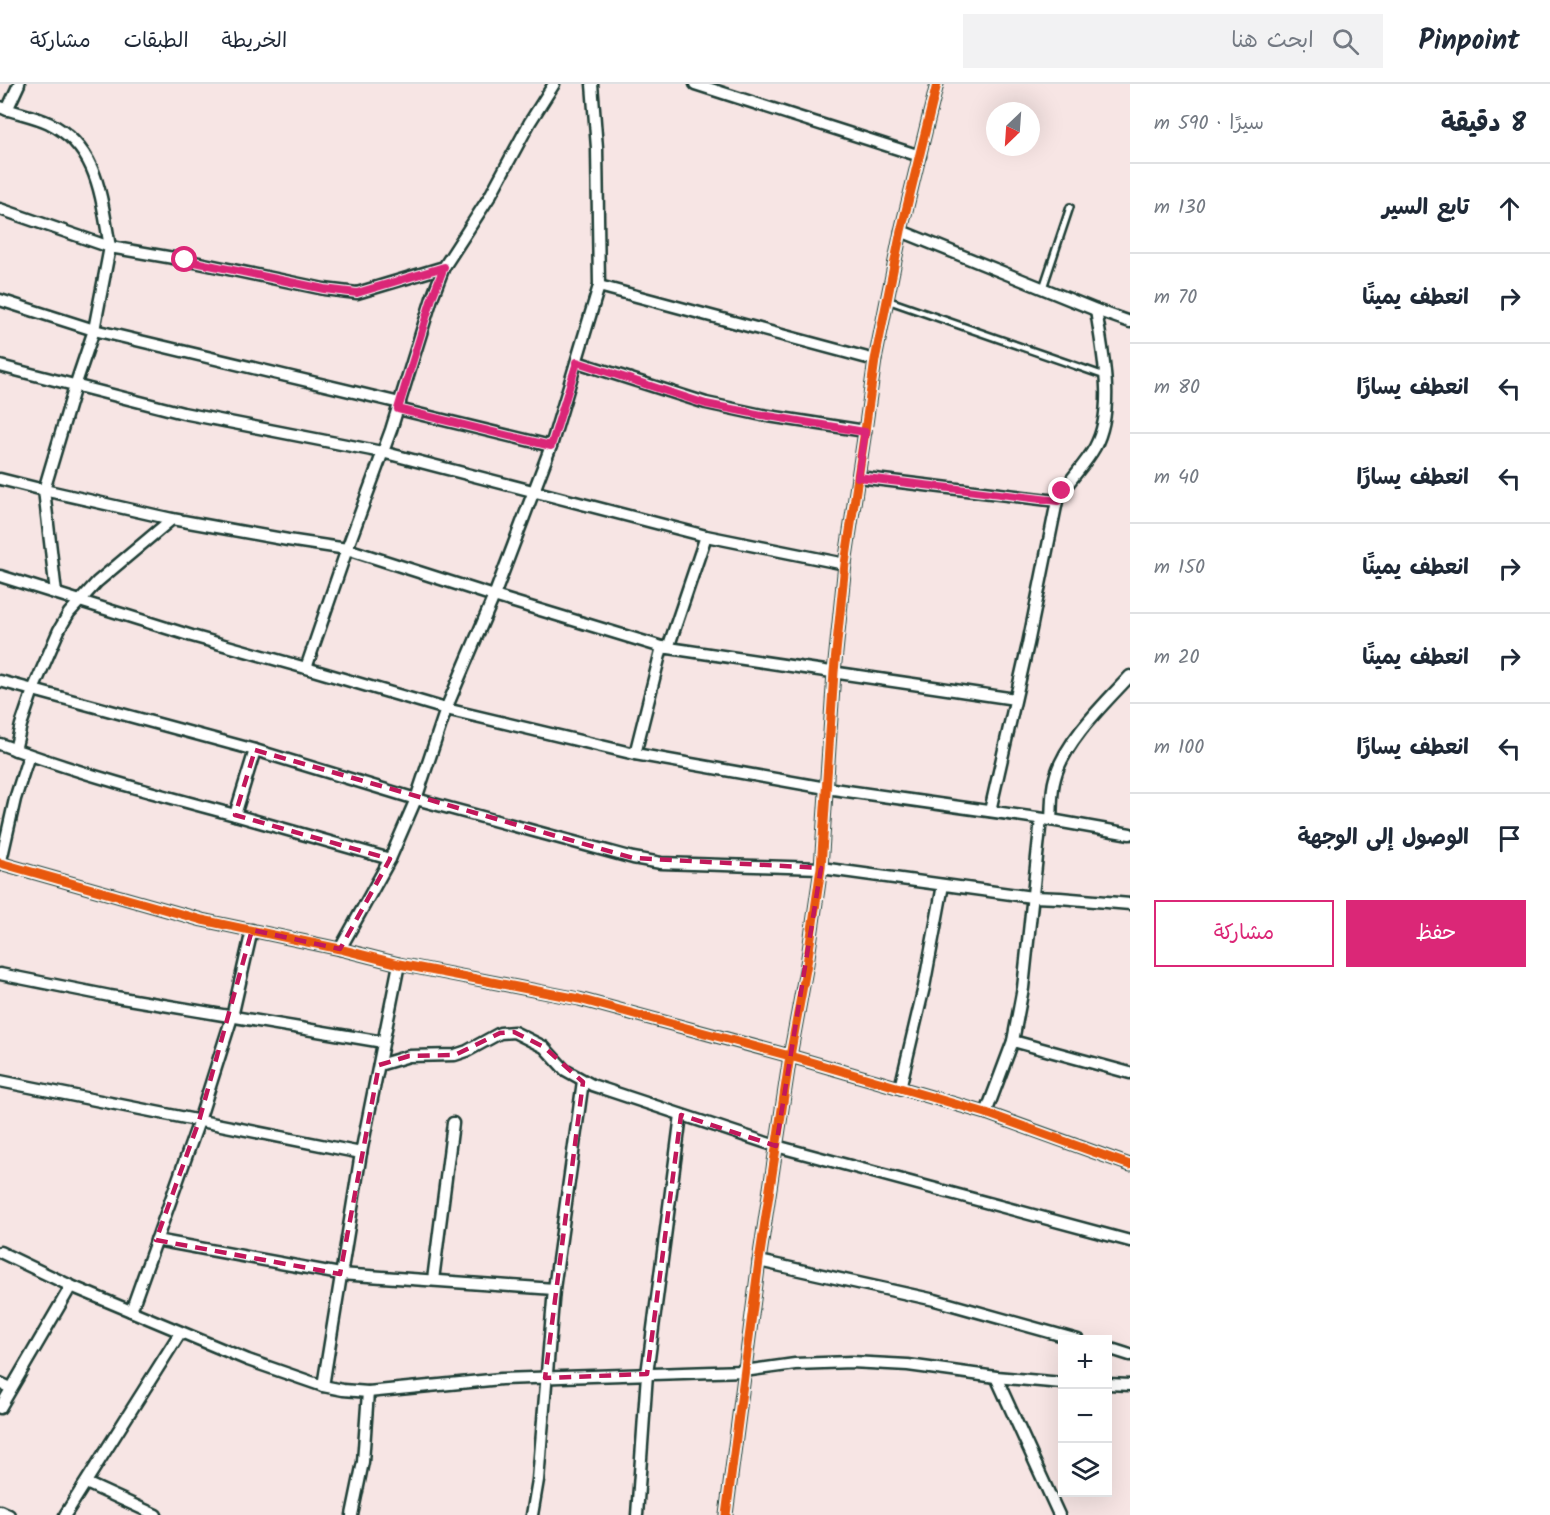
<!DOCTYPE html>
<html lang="ar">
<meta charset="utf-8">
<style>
body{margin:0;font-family:Kalam,"Playpen Sans Arabic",sans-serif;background:#f2f2f3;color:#1f2937;direction:rtl}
.controls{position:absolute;right:18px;bottom:18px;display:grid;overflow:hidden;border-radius:0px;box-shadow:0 6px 24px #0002}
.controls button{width:54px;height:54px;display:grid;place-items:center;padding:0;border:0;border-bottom:2px solid #e0e1e3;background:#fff;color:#1f2937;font:30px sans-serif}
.compass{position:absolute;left:986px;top:18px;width:54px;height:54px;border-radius:50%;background:#fff;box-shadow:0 6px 24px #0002;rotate:205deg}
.stop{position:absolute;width:18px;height:18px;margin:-14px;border:4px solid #db2777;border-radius:50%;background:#fff}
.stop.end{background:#db2777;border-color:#fff;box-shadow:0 2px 6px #0008}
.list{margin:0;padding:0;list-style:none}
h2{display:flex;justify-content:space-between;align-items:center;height:78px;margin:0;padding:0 24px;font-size:26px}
h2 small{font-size:20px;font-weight:400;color:#747a83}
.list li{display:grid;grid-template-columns:39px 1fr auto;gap:18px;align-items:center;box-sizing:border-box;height:90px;padding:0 24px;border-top:2px solid #e0e1e3}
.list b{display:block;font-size:22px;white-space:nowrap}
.list em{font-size:20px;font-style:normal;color:#747a83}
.actions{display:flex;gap:12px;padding:18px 24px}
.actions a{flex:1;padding:14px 0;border:2px solid #db2777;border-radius:0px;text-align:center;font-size:21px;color:#db2777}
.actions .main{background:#db2777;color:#fff}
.icon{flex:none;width:33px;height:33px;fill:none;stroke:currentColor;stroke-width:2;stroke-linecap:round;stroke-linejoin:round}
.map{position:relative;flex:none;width:1130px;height:1431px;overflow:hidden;direction:ltr}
header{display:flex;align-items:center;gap:36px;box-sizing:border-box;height:84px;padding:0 30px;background:#fff;border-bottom:2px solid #e0e1e3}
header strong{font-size:28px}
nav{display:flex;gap:33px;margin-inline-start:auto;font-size:21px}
.search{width:420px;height:54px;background:#f2f2f3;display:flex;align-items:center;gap:15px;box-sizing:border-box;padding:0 21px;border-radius:0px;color:#747a83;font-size:22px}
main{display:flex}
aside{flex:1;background:#fff}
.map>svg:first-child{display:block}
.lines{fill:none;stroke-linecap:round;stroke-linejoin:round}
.lane-casing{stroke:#1f3d34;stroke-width:10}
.street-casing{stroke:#1f3d34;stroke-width:15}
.lane{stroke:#fff;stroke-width:5}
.street{stroke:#fff;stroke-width:10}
.cycleway-casing{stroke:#fff;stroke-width:13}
.cycleway{stroke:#e8590c;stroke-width:9}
.route{stroke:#db2777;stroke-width:8}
.marked{fill:none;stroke:#c2185b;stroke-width:4.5;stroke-dasharray:12 8;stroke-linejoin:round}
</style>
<header>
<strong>Pinpoint</strong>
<div class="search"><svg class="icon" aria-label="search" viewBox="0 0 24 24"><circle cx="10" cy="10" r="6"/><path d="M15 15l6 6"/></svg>ابحث هنا</div>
<nav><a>الخريطة</a><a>الطبقات</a><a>مشاركة</a></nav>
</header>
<main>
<aside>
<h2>8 دقيقة<small>سيرًا · 590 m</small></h2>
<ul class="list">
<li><svg class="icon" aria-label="ahead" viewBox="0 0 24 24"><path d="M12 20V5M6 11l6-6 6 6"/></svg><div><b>تابع السير</b></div><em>130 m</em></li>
<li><svg class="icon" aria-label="right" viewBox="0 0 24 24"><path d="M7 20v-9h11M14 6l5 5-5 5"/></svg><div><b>انعطف يمينًا</b></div><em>70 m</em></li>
<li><svg class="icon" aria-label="left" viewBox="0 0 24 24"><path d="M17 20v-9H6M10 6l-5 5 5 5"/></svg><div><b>انعطف يسارًا</b></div><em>80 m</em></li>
<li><svg class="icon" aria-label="left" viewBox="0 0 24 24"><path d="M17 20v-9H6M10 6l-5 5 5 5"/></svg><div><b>انعطف يسارًا</b></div><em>40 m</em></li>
<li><svg class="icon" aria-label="right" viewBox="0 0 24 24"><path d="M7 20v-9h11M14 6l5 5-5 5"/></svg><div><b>انعطف يمينًا</b></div><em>150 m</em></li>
<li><svg class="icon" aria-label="right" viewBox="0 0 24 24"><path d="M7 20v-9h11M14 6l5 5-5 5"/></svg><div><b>انعطف يمينًا</b></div><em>20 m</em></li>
<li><svg class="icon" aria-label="left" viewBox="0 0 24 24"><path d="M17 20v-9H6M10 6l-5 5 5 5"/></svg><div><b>انعطف يسارًا</b></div><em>100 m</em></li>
<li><svg class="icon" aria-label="arrive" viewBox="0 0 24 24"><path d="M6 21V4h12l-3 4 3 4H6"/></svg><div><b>الوصول إلى الوجهة</b></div></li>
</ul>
<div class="actions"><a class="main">حفظ</a><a>مشاركة</a></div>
</aside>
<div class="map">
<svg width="1130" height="1431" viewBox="0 0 1130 1431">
<rect width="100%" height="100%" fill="#f7e5e4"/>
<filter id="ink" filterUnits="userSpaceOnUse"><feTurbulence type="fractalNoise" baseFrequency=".0167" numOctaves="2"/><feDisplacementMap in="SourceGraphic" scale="12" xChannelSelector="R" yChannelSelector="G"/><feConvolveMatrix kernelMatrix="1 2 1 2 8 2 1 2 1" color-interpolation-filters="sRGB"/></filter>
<g filter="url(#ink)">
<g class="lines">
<defs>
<g id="lane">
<polyline points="1043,204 1070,123"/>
<polyline points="887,216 1105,292"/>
</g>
<g id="street">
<polyline points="592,0 597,64 599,202"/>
<polyline points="695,0 920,72"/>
<path d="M0,23c16,6 34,9 49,16 50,25 52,75 61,124l-110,-38"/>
<polyline points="7,26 19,0"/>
<polyline points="901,147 1096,226 1130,238"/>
<polyline points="0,216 94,246 400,319"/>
<polyline points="577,278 706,319 762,331 865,347"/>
<polyline points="0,282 183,329 382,368 706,452 845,480"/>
<polyline points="398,325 551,362"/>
<polyline points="858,393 1057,417"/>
<polyline points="0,395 44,406 172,435 288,456 347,465 494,512 662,563 1015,615"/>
<polyline points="0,492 192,552 306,584 446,625 635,670 826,704 1051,736 1130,750"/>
<polyline points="56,509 44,406 75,302 94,246 110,163 185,176 324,205 357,209 444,183 490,112 530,38 554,0"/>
<polyline points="668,564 706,452"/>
<polyline points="306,584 347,465 391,346 432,214 444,183"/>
<polyline points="0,597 255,666 416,715 633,774 661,779 821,784 1032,813 1060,814 1130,820"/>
<path d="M0,660c77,29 156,50 235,71"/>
<polyline points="15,666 21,641 33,606 59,546 69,529 97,498 172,435"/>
<polyline points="255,666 235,731 390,775"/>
<polyline points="635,670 662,563"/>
<path d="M990,727l38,-167 29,-143c10,-20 27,-34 38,-54 21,-39 7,-96 1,-137"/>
<path d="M1051,736c1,-14 0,-29 4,-42 9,-36 50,-75 75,-102"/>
<polyline points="0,779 202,836 340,865 399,880 579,915 790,972 986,1029 1130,1081"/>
<polyline points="0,781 15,715 29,671"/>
<polyline points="340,865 390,775 416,715 446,625 494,512 551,362 599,202 875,276"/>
<polyline points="0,890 110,912 383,958"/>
<polyline points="1013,957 1130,989"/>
<polyline points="379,981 409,972 455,971 467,967 500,949 514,948 544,963 565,986 592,1001 776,1062 1130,1157"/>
<polyline points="0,997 361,1069"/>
<polyline points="900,1004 924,903 943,801"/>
<polyline points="986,1029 1013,957 1023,904 1041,735"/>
<polyline points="156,1156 340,1190 554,1205"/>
<polyline points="0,1168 71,1202 248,1276 323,1302 343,1306 368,1308 501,1295 744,1287 795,1280 851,1278 908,1281 996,1293 1062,1299"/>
<polyline points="759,1177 935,1216 1078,1256"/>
<polyline points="433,1196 453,1039"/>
<polyline points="131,1227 199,1037 232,933 252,846"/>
<polyline points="1108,1264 1130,1271"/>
<polyline points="996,1293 1059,1431"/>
<polyline points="0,1299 11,1304"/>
<polyline points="1108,1300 1130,1301"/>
<polyline points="323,1302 361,1069 399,880"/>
<polyline points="0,1324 71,1202"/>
<polyline points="86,1399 156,1431"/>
<polyline points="0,1427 9,1431"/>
<polyline points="65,1431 180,1249"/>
<polyline points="352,1431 363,1378 368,1308"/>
<polyline points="532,1431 538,1396 554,1205 583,997"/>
<polyline points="637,1431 647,1290 681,1031"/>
<polyline points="726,1431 759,1177 790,972 807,880 821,784 834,588 845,480 865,347 875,276 901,147 937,0"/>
</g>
</defs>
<use href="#lane" class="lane-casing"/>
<use href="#street" class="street-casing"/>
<use href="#lane" class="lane"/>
<use href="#street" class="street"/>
<defs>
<g id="cycleway">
<polyline points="0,779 202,836 340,865 399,880 579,915 790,972 986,1029 1130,1081"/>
<polyline points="726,1431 759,1177 790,972 807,880 821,784 834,588 845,480 865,347 875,276 901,147 937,0"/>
</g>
</defs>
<use href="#cycleway" class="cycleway-casing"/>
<use href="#cycleway" class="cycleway"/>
</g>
</g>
<g class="lines" filter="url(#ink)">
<polyline class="route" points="185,176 324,205 357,209 444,183 432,214 398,325 551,362 577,278 706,320 762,331 865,348 858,393 1058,417 1062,407"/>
</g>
<path class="marked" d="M255,666l378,108 188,10 -45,278 -95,-31 -34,259 -102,4 38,-296 -39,-35 -30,-15 -14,1 -45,22 -46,1 -30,9 -39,209 -184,-34 43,-119 53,-191 88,19 50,-90 -155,-44z"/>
</svg>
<div class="controls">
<button>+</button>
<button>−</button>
<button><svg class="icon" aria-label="layers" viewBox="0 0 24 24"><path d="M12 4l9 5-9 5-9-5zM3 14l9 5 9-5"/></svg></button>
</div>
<svg class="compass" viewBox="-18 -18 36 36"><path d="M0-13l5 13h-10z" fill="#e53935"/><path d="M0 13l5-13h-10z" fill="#747a83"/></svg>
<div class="stop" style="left:185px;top:176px"></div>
<div class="stop end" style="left:1062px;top:407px"></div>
</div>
</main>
